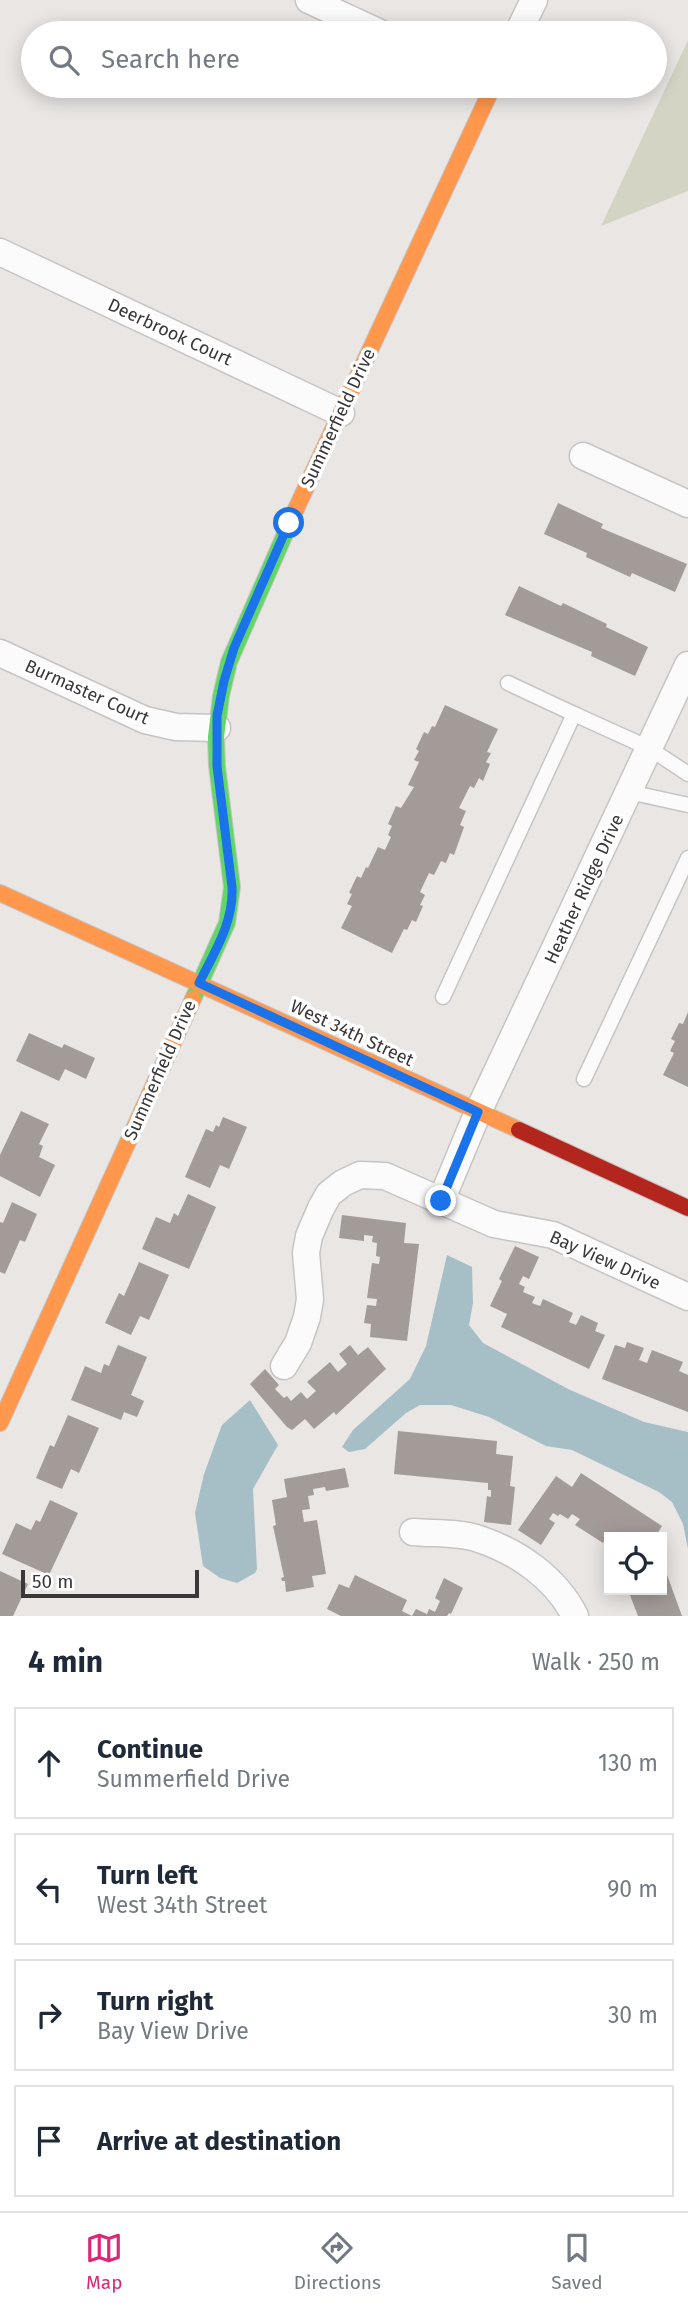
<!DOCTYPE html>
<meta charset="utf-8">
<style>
body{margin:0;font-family:"Fira Sans",sans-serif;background:#f6f6f7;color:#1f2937}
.controls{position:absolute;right:21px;bottom:21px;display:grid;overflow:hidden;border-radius:0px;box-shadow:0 4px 18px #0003}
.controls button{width:63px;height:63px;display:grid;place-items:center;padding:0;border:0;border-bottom:2px solid #e0e1e3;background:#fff;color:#1f2937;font:35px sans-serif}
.scale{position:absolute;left:21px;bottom:18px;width:178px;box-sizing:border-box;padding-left:7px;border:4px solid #393737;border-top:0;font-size:19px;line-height:24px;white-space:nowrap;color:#393737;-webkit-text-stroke:5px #fff;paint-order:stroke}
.stop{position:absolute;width:21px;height:21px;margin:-16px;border:5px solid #1a73e8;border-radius:50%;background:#fff}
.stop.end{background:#1a73e8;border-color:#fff;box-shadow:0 2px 7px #0008}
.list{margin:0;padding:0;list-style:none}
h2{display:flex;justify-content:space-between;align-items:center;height:91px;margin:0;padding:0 28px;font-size:30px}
h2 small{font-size:23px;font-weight:400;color:#747a83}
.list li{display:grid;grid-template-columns:46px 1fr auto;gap:21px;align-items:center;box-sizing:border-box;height:112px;margin:0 14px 14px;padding:0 14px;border:2px solid #e0e1e3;border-radius:0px}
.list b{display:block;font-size:26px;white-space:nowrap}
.list p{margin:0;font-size:23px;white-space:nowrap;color:#747a83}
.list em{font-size:23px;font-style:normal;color:#747a83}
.icon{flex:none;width:38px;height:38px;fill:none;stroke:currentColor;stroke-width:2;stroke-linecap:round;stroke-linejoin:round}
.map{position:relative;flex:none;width:688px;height:1616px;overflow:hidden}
.search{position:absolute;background:#fff;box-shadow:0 4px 18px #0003;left:21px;right:21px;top:21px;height:77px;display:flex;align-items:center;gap:18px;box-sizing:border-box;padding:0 24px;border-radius:38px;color:#747a83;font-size:26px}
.sheet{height:595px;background:#fff}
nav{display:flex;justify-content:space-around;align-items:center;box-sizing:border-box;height:98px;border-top:2px solid #e0e1e3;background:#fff;font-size:19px;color:#747a83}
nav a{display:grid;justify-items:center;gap:4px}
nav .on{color:#db2777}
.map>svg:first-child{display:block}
.green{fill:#d4d4c4}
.water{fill:#a6bec5}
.building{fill:#a29b98}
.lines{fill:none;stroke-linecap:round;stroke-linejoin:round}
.lane-casing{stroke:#c7c4c3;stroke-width:17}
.street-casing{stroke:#c7c4c3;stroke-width:29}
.fast-casing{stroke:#c7c4c3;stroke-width:18}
.slow-casing{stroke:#c7c4c3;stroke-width:18}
.jam-casing{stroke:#c7c4c3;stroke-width:18}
.lane{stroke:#fcfbfb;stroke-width:14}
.street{stroke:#fcfbfb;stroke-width:26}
.fast{stroke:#63d668;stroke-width:16}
.slow{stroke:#ff974d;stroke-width:16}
.jam{stroke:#b3261e;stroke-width:16}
.route{stroke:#1a73e8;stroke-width:9}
.labels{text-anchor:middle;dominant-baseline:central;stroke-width:7;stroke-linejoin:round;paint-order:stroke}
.street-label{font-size:18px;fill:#393737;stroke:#fff}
</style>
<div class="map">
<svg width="688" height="1616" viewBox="0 0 688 1616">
<rect width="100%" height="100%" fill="#e9e6e4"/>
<polygon class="green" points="688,40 688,191 601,226"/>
<g class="water">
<polygon points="447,1255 472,1267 473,1303 469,1325 483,1343 568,1389 644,1422 688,1432 688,1549 683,1524 672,1502 659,1492 572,1450 546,1446 489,1417 451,1405 420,1405 406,1413 365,1449 349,1452 342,1447 353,1430 410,1379 426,1346"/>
<polygon points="250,1400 278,1445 253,1489 257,1569 255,1573 237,1583 220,1578 203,1566 195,1513 204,1474 222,1425"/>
</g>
<g class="building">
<polygon points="558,503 603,524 601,528 687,564 675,592 632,573 630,577 586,557 587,553 544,534"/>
<polygon points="519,586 561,606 563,603 607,624 606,627 648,647 635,676 591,656 592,652 505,615"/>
<polygon points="445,705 498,729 487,752 491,753 486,762 490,764 483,781 479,778 474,788 470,786 459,808 466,811 460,825 464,827 454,855 450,853 446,863 441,861 434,875 429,873 420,892 425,895 420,905 423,906 416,922 412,920 407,930 404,929 392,953 341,928 352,906 347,904 352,894 349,893 357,876 361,878 366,867 368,868 378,847 385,850 391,837 388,835 392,826 388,824 396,806 401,808 414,787 408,785 419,762 414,760 419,751 416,749 424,732 428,734 432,726 435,727"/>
<polygon points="688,1012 688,1087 663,1075 674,1053 670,1051 675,1041 671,1039 679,1023 683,1024"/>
<polygon points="29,1033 62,1048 64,1044 95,1058 86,1079 65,1069 59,1081 16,1061"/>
<polygon points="21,1111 49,1124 39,1144 43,1146 39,1157 55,1165 40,1197 0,1176 0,1155"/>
<polygon points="223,1117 247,1127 229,1169 220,1165 210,1188 185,1177 206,1129 213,1132 216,1125 219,1127"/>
<polygon points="188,1194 216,1207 189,1269 142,1249 156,1217 170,1223 174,1213 178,1216"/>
<polygon points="12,1202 37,1214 25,1242 20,1240 5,1274 0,1272 0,1222 3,1223"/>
<polygon points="342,1215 406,1223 404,1243 419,1244 407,1341 370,1337 371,1324 364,1323 367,1305 376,1306 377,1299 367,1298 372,1263 379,1264 380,1257 376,1256 377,1243 372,1242 373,1236 364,1235 364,1241 339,1238"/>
<polygon points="515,1246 539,1257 529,1279 523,1276 519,1284 525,1287 523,1292 535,1297 532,1303 540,1306 543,1299 573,1313 569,1322 576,1325 581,1315 598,1323 595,1331 605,1335 589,1369 501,1327 507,1314 490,1306 502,1281 499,1279"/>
<polygon points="139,1262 169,1275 149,1320 140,1316 131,1335 105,1323 119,1293 124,1296"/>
<polygon points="627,1342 644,1348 639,1360 647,1363 652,1350 683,1362 679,1371 688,1375 688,1412 602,1379 615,1345 625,1348"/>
<polygon points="118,1345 147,1357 131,1395 144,1401 137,1417 124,1412 121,1420 71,1400 85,1366 101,1373 104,1364 109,1366"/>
<polygon points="350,1345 358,1355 368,1347 386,1369 336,1415 334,1412 314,1429 305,1419 292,1430 287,1427 250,1384 265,1369 279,1385 275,1389 284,1398 287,1396 291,1401 301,1392 307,1399 316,1391 307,1382 330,1362 338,1372 347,1364 339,1354"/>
<polygon points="68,1415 99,1428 79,1473 71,1469 62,1489 36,1478 50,1445 54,1447"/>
<polygon points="398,1431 497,1441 496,1454 513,1456 510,1486 515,1487 511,1525 484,1522 487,1496 491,1497 491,1490 488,1490 488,1483 394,1474"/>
<polygon points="345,1468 349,1487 326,1491 325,1487 313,1489 314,1495 308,1496 310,1509 302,1510 304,1522 317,1520 326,1574 312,1576 314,1587 286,1592 285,1581 282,1581 281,1578 284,1577 273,1526 276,1525 272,1500 287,1497 284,1479"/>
<polygon points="581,1473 662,1526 655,1537 613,1537 608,1535 603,1543 575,1525 580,1519 572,1514 568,1519 560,1514 558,1516 553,1513 549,1519 555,1523 541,1545 518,1530 556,1476 572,1487"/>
<polygon points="50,1500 78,1513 49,1575 2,1554 16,1523 31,1530 36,1520 40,1522"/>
<polygon points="662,1561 682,1616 638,1616 628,1590 662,1590"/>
<polygon points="0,1571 28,1584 13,1616 0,1616"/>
<polygon points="355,1575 407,1600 402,1611 412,1616 416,1609 427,1614 429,1609 435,1612 440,1601 435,1598 444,1578 463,1588 451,1614 449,1613 447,1616 341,1616 327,1609 339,1584 349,1588"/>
</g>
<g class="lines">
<defs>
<g id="lane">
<polyline points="508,683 574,714"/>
<polyline points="629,792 688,805"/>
<polyline points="443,997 574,714 649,748 688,774"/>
<polyline points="584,1079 688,858"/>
</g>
<g id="street">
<polyline points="309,0 380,33"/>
<polyline points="518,33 534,0"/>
<polyline points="0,252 341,413"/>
<polyline points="583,456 688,504"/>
<polyline points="0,653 145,720 176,727 217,728"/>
<polyline points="441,1201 478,1112 688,665"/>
<polyline points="284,1366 298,1343 307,1317 310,1299 306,1253 309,1236 321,1208 329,1194 343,1183 360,1175 385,1176 494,1224 553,1235 688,1297"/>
<path d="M413,1532c20,2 46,0 66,7 39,13 77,39 96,77"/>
</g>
<polyline id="fast" points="193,999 227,923 232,887 217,766 216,737 221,696 229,662 296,509"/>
<g id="slow">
<polyline points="296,509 493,86"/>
<polyline points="0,893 519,1130"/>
<polyline points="0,1423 193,999"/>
</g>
<polyline id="jam" points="519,1130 688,1208"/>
</defs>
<use href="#lane" class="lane-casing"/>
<use href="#street" class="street-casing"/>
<use href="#fast" class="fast-casing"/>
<use href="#slow" class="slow-casing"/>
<use href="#jam" class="jam-casing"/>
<use href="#lane" class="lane"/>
<use href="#street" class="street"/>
<use href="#fast" class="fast"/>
<use href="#slow" class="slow"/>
<use href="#jam" class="jam"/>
</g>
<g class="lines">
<path class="route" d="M289,523l-55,125 -10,33 -7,35v50l15,121c2,35 -18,66 -33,96l279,129 -37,89"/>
</g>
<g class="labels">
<g class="street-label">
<text transform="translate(170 332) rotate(25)">Deerbrook Court</text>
<text transform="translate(338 418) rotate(-65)">Summerfield Drive</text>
<text transform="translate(87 692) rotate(24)">Burmaster Court</text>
<text transform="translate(584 889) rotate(-65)">Heather Ridge Drive</text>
<text transform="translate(352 1033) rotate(25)">West 34th Street</text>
<text transform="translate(160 1070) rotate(-66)">Summerfield Drive</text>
<text transform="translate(605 1260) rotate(24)">Bay View Drive</text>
</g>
</g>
</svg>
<div class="controls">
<button><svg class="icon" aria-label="locate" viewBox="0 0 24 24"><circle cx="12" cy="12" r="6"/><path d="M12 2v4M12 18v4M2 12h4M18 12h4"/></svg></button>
</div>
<div class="scale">50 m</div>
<div class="stop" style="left:289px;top:523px"></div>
<div class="stop end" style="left:441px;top:1201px"></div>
<div class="search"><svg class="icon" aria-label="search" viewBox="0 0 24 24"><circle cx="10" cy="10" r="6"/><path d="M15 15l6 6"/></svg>Search here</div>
</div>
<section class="sheet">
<h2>4 min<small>Walk · 250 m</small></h2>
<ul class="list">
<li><svg class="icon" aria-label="ahead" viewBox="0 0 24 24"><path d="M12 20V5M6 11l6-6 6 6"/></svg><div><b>Continue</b><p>Summerfield Drive</p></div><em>130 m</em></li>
<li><svg class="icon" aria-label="left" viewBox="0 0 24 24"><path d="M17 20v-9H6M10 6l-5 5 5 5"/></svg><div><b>Turn left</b><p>West 34th Street</p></div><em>90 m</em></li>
<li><svg class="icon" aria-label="right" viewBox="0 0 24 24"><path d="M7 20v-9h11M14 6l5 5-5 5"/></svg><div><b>Turn right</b><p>Bay View Drive</p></div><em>30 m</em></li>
<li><svg class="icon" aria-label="arrive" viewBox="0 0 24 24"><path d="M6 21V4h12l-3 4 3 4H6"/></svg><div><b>Arrive at destination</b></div></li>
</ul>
</section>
<nav>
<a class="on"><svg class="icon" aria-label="map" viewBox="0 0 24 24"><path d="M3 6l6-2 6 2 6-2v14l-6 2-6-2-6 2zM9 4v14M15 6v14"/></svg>Map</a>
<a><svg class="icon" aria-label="directions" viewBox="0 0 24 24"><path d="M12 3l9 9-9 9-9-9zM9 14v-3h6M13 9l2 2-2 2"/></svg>Directions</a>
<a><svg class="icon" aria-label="saved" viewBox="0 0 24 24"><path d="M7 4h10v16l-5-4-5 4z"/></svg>Saved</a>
</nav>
